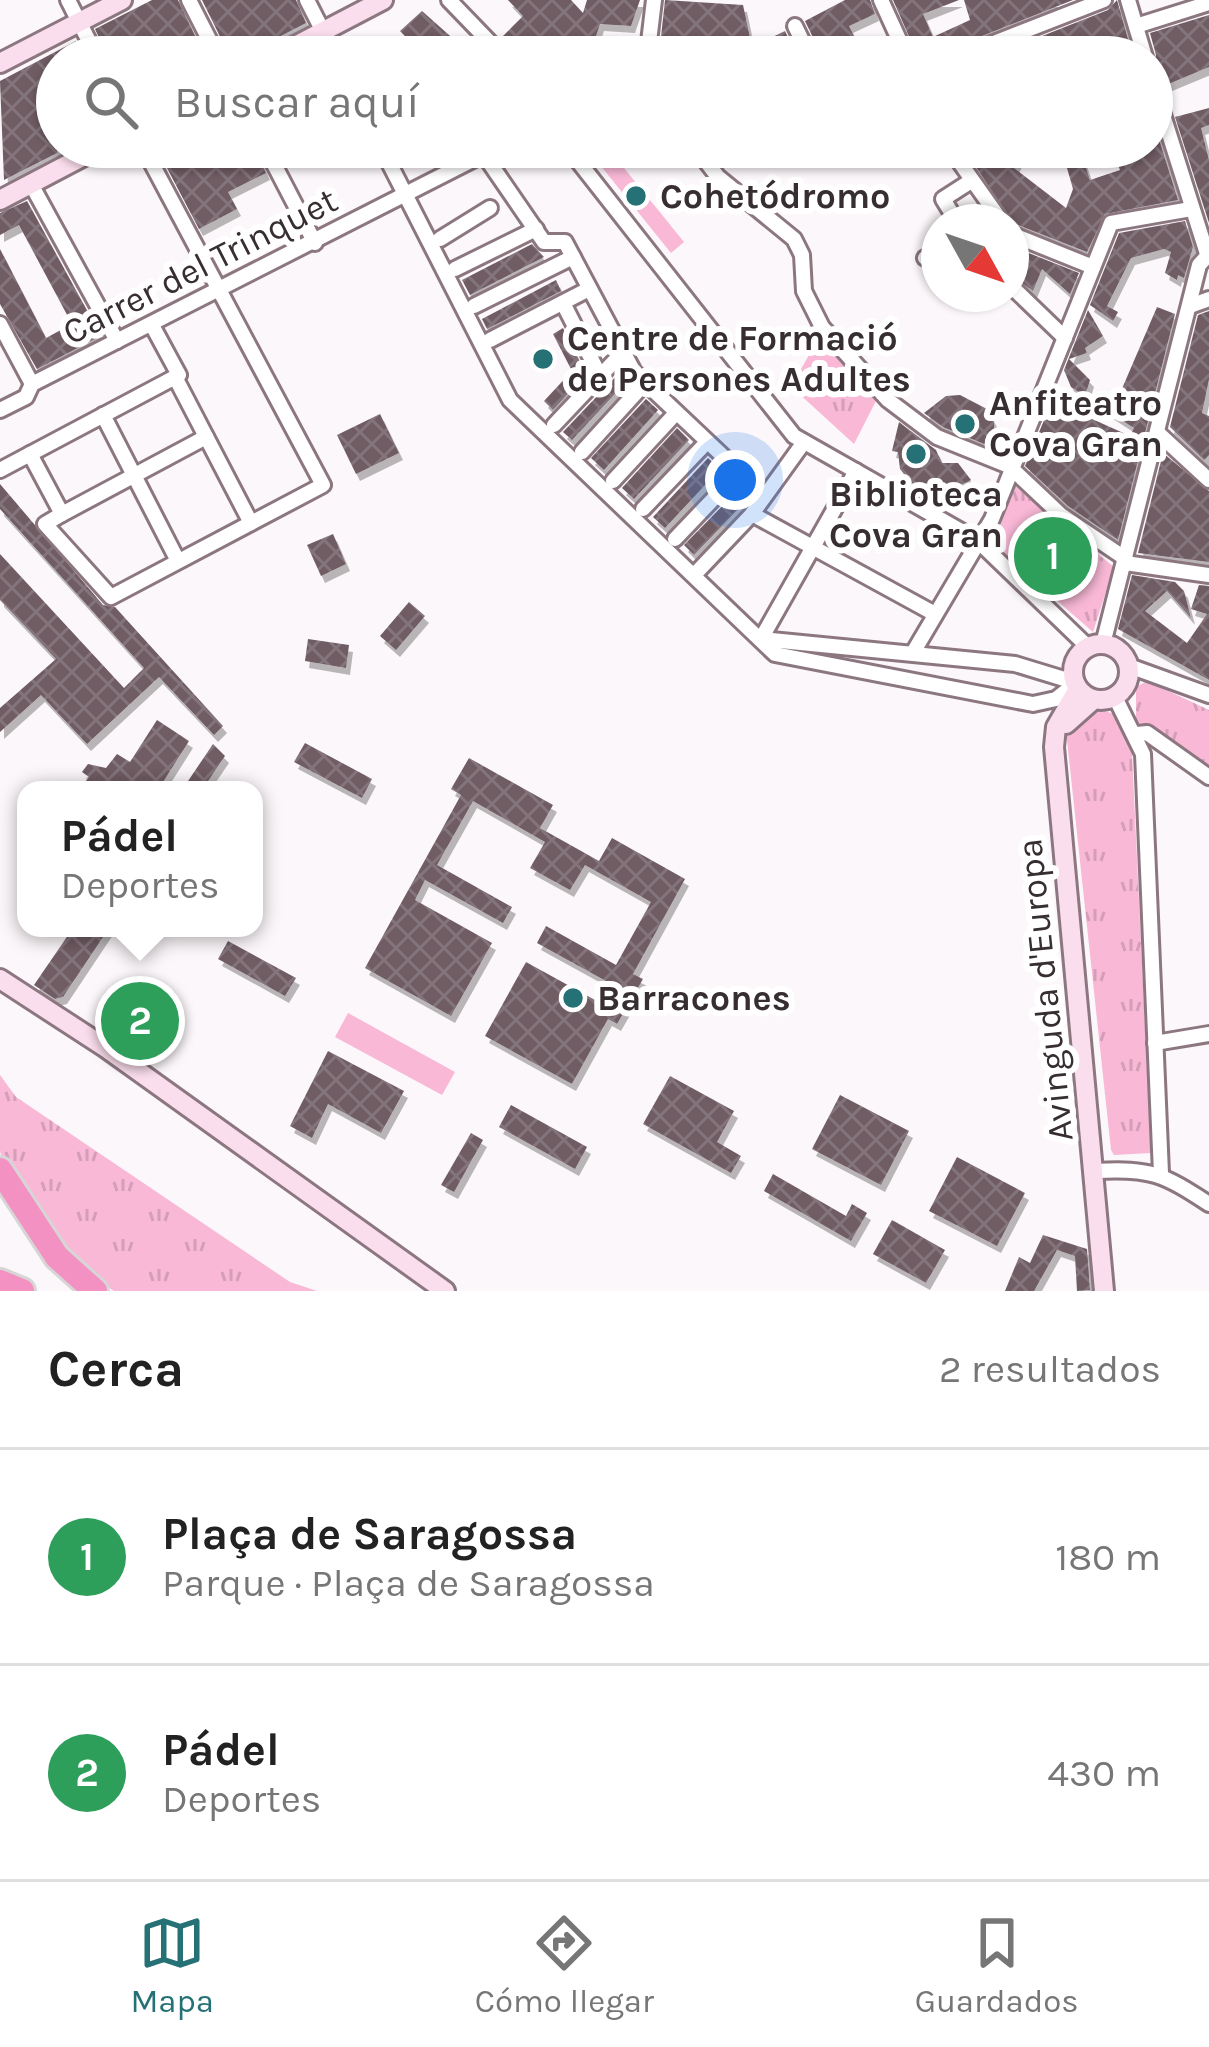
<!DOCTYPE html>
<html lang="es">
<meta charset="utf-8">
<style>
body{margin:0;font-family:Karla,sans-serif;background:#f6f6f6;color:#222}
.compass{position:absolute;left:921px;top:204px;width:108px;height:108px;border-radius:50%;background:#fff;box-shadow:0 3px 9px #0004;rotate:130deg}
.you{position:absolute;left:735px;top:480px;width:42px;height:42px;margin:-30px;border:9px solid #fff;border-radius:50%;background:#1a73e8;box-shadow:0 0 0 18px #1a73e833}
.badge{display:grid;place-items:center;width:78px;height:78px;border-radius:50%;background:#267175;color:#fff;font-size:39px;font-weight:700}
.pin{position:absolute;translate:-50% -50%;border:6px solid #fff;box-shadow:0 3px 12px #0006}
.popup{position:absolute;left:17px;top:781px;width:246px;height:156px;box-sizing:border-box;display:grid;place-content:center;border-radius:24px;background:#fff;filter:drop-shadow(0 3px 9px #0005);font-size:39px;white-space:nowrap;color:#767676}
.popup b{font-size:45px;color:#222}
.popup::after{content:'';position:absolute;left:50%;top:100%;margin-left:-24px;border:24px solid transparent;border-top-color:#fff}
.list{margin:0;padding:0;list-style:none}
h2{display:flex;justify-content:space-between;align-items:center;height:156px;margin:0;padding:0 48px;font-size:51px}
h2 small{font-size:39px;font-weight:400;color:#767676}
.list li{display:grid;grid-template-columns:78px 1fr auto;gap:36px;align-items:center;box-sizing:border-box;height:216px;padding:0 48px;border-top:3px solid #e0e0e0}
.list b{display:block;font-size:45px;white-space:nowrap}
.list p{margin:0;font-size:39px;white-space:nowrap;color:#767676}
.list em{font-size:39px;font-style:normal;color:#767676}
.icon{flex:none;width:66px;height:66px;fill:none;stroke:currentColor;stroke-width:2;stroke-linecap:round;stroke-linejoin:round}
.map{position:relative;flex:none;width:1209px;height:1291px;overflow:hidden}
.search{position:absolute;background:#fff;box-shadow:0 3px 9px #0004;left:36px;right:36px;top:36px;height:132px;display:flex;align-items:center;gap:30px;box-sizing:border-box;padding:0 42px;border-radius:66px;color:#767676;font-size:45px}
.sheet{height:588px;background:#fff}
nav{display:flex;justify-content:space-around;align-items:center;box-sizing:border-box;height:168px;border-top:3px solid #e0e0e0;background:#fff;font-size:33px;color:#767676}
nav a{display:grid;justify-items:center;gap:6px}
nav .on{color:#267175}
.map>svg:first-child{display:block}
.grass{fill:url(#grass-tufts)}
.pitch{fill:#f8b8d6}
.building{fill:url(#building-cross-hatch);filter:url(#shadow)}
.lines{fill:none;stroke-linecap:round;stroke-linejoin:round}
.street-casing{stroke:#8c7780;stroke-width:20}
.secondary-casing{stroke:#8c7780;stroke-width:24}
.highway-casing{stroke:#d7d5d6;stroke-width:30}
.street{stroke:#fff;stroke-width:14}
.secondary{stroke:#fbdeed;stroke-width:18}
.highway{stroke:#f391c2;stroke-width:24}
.poi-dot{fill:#267175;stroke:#fff;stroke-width:4.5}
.labels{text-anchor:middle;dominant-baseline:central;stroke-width:12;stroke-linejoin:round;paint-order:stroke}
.poi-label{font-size:36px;font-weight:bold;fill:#372e32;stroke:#fff;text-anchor:start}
.street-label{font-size:36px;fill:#372e32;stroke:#fff}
</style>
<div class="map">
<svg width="1209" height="1291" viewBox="0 0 1209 1291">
<defs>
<pattern id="grass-tufts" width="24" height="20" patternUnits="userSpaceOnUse" patternTransform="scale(3)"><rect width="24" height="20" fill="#f8b8d6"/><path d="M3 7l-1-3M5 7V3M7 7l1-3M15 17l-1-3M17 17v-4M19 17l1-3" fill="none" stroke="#d59eb8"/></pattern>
<pattern id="building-cross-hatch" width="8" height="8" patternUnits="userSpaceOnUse" patternTransform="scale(3)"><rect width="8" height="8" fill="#6f5b64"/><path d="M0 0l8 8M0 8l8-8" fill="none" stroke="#84747c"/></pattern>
<filter id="shadow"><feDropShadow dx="4" dy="7" stdDeviation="0" flood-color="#0004"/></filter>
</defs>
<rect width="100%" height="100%" fill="#fcf7fa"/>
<g class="grass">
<polygon points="821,334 878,397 854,444 783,379 801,369"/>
<polygon points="1015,486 1114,567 1093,632 993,545"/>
<polygon points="1147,681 1209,710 1209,769 1136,721 1136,687"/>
<polygon points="1096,707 1118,716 1137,748 1132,753 1151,1153 1114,1155 1111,1150 1067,740 1067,732"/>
<path d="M0,1075l16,22 274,185 27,9h-203c-33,-21 -101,-101 -114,-139 0,-21 0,-55 0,-77z"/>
</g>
<g class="pitch">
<polygon points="592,147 607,147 684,242 671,253 588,150"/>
<polygon points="348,1013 455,1072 442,1095 335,1037"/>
</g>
<g class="building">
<polygon points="152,0 178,0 205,57 108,57 95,29"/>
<polygon points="202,0 296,0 306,23 240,57 230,57"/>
<polygon points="508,0 571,0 583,13 587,0 640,0 631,26 600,24 589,57 521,57 501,38 523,16"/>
<polygon points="665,0 743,5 752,47 785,31 797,57 715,57 707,44 684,41 682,56 661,37"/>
<polygon points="845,0 870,0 875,14 849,26 856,40 819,50 805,21"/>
<polygon points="893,0 959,0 923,14 933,37 970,20 964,0 1073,0 954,47 947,57 918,57"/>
<polygon points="1117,0 1133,57 989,57 1108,10"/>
<polygon points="422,11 458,43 467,57 425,57 400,31"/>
<polygon points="1209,15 1209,67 1166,85 1152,69 1156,55 1150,33"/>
<polygon points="76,41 84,57 57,57 57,153 4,180 0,81"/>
<polygon points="1209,108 1209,125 1201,128 1209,160 1209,223 1175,117"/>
<polygon points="1152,117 1178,200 1105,214 1087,252 1013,223 963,147 994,147 998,153 1004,147 1025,147 1014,168 1066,208 1073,189 1061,147 1079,147 1090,180 1120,170 1115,157 1152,147"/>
<polygon points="156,147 254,147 266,173 228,192 237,209 199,229"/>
<polygon points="27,201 101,336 37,369 0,304 0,249 46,338 72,324 19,225 0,235 0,213"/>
<polygon points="1185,221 1193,247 1184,278 1178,275 1177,280 1165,273 1171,252 1164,249 1131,258 1107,306 1118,312 1113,321 1090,305 1119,233"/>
<polygon points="532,244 544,257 470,295 462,280"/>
<polygon points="1011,246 1079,273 1070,294 1042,269 1033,291 1011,275"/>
<polygon points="556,280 561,291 487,329 482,319"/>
<polygon points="1157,307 1175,314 1118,540 1068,506 1025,466 1052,401 1130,436 1134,428 1092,401 1115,405"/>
<polygon points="1088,310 1103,336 1085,348 1087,353 1069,359 1090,380 1085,396 1071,387 1064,370"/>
<polygon points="1209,311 1209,379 1202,413 1209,416 1209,455 1204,460 1170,427 1198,315"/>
<polygon points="563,328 586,374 553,410 544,401 572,371 553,334"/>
<polygon points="621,371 627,381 572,440 563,432"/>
<polygon points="960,395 987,409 994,422 994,448 943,427 924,413 946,396"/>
<polygon points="646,399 658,410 604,470 591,458"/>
<polygon points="380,414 399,453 356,474 337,435"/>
<polygon points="899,422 936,450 942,463 958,463 971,480 947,492 912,484 900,469 898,452 892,451"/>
<polygon points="677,428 689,440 634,499 622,488"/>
<polygon points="1163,453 1209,491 1209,562 1138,553"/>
<polygon points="708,458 720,469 665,528 653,517"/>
<polygon points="0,484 103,605 115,607 223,726 214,735 159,677 87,744 41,695 0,732 0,708 56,659 0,600 0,554 124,688 144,668 0,509"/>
<polygon points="740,488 750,497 694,555 684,545"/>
<polygon points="333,534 346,564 321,576 307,545"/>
<polygon points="1132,575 1175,582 1184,591 1191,618 1167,591 1145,611 1187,643 1207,614 1191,609 1199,585 1209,586 1209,680 1118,629"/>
<polygon points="409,602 425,616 396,650 380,636"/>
<polygon points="308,639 349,645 346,668 305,661"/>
<polygon points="157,720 189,741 158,790 79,790 89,777 82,772 88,764 106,768 117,754 130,762"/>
<polygon points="305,743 372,779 362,798 294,762"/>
<polygon points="213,744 225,756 202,790 182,790"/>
<polygon points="469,758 553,805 540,828 599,861 612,838 685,879 633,974 643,979 617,1024 608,1019 572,1084 485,1036 526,962 604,1005 615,986 537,943 546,926 616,965 651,902 585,865 570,890 530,868 545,842 473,801 437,865 512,907 503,923 425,880 415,900 492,943 451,1016 365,968 461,795 451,789"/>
<polygon points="73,928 109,928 63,997 55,999 34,985"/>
<polygon points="228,941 296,978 285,996 218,959"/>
<polygon points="328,1051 404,1091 381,1133 328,1104 312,1138 290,1126"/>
<polygon points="670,1076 734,1111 717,1142 741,1156 731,1173 643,1124"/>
<polygon points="840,1095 909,1131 881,1185 812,1149"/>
<polygon points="511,1105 587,1147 575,1169 499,1127"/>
<polygon points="471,1133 483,1140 454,1192 441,1185"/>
<polygon points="957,1157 1025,1193 997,1246 929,1211"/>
<polygon points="773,1174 846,1216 852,1204 867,1213 851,1241 764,1191"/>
<polygon points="892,1220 945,1250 926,1283 873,1254"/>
<polygon points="1043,1235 1087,1249 1090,1290 1077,1291 1075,1256 1057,1250 1034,1291 1005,1291 1019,1257 1030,1263"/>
</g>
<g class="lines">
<defs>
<g id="street">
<polyline points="68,0 97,57"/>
<polyline points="189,0 218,57"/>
<polyline points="307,0 336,57"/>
<polyline points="449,0 504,57"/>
<polyline points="654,0 649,42 671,57"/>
<polyline points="881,0 907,57"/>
<polyline points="1128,0 1145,57"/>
<polyline points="795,26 810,57"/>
<polyline points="1136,26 1209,3"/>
<polyline points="958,57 1104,0"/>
<polyline points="1152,80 1208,257"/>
<polyline points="265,147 315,243"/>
<polyline points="381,147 510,400 775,654 1033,704 1056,699 1075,684"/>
<polyline points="567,147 794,436 977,540 1088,647"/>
<polyline points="695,147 718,177 794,239 802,255 804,291 822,327 888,400 937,437 1009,466 1061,515 1126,559"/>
<polyline points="949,147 1002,222"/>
<polyline points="487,159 544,242 565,242 634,372 763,494"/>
<polyline points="31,184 117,341"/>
<polyline points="957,222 943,199 971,181"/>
<polyline points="1011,234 1093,267"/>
<polyline points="440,239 490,208"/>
<polyline points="925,258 939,252"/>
<polyline points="455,269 536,229"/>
<polyline points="1011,286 1065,338"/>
<polyline points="563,303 600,376"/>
<polyline points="474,306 573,257"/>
<polyline points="1190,306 1209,299"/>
<polyline points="0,324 32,384"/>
<polyline points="490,340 589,289"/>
<polyline points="175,377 251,523"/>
<polyline points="0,410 26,397 32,384 498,147"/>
<polyline points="103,415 178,561"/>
<polyline points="554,425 622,353"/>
<polyline points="1158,433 1209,480"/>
<polyline points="582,452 644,384"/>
<polyline points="30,454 62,514 45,524 111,597 323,485 143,147"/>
<polyline points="0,470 179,375 153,327"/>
<polyline points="613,481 676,413"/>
<polyline points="643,509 707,442"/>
<polyline points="62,514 206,437"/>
<polyline points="752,514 935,614"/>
<polyline points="675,539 739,472"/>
<polyline points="1125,563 1209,575"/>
<polyline points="696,573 752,514 804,442"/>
<polyline points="761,639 1015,664 1074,682"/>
<polyline points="761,639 856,471"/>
<polyline points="1103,644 1199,265 1209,254"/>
<polyline points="914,651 992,519 1111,223 1191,209"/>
<polyline points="1129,666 1209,695"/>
<polyline points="1115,697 1143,754 1161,1173"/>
<polyline points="1137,734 1147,733 1209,777"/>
<polyline points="1155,1043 1209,1034"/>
<path d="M1096,1171c55,-3 67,3 113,33"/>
</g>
<g id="secondary">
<polyline points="274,57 383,0"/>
<polyline points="0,63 122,0"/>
<polyline points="0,200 101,147"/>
<circle cx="1101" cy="672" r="28"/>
<polyline points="1078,689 1056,727 1054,747 1104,1291"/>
<polyline points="1066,724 1093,700"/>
<polyline points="0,979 106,1048 445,1291"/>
</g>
<g id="highway">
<polyline points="0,1170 57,1257 95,1291"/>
<polyline points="0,1282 22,1291"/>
</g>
</defs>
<use href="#street" class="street-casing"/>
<use href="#secondary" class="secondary-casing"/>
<use href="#highway" class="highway-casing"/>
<use href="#street" class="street"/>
<use href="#secondary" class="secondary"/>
<use href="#highway" class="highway"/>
</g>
<g class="poi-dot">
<circle cx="636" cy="196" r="12"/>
<circle cx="543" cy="359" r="12"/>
<circle cx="965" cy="424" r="12"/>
<circle cx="916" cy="454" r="12"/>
<circle cx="573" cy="998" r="12"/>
</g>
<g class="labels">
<g class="poi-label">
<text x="660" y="196">Cohetódromo</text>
<text x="567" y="338">Centre de Formació<tspan x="567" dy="41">de Persones Adultes</tspan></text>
<text x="989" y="403">Anfiteatro<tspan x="989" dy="41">Cova Gran</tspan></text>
<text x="916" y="494" text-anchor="middle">Biblioteca<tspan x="916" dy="41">Cova Gran</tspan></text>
<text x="597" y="998">Barracones</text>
</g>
<g class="street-label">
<text transform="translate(200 266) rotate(-27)">Carrer del Trinquet</text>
<text transform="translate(1045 990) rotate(-96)">Avinguda d'Europa</text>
</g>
</g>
</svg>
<svg class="compass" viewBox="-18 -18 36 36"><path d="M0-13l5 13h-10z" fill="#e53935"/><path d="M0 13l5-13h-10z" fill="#767676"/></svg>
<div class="you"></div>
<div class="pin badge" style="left:1053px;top:556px;background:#2e9e5b">1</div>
<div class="pin badge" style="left:140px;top:1021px;background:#2e9e5b">2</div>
<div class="popup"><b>Pádel</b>Deportes</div>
<div class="search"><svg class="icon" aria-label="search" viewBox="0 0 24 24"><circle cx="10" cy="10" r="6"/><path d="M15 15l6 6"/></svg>Buscar aquí</div>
</div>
<section class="sheet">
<h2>Cerca<small>2 resultados</small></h2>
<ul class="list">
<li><span class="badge" style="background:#2e9e5b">1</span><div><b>Plaça de Saragossa</b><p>Parque · Plaça de Saragossa</p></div><em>180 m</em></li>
<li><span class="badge" style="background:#2e9e5b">2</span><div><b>Pádel</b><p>Deportes</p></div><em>430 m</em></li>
</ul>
</section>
<nav>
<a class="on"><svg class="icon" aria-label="map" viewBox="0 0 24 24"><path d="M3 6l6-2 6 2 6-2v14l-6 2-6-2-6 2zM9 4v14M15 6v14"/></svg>Mapa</a>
<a><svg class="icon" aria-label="directions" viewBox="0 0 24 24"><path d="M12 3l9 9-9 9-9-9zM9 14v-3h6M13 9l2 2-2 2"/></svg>Cómo llegar</a>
<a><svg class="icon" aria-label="saved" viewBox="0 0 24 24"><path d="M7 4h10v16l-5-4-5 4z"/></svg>Guardados</a>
</nav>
